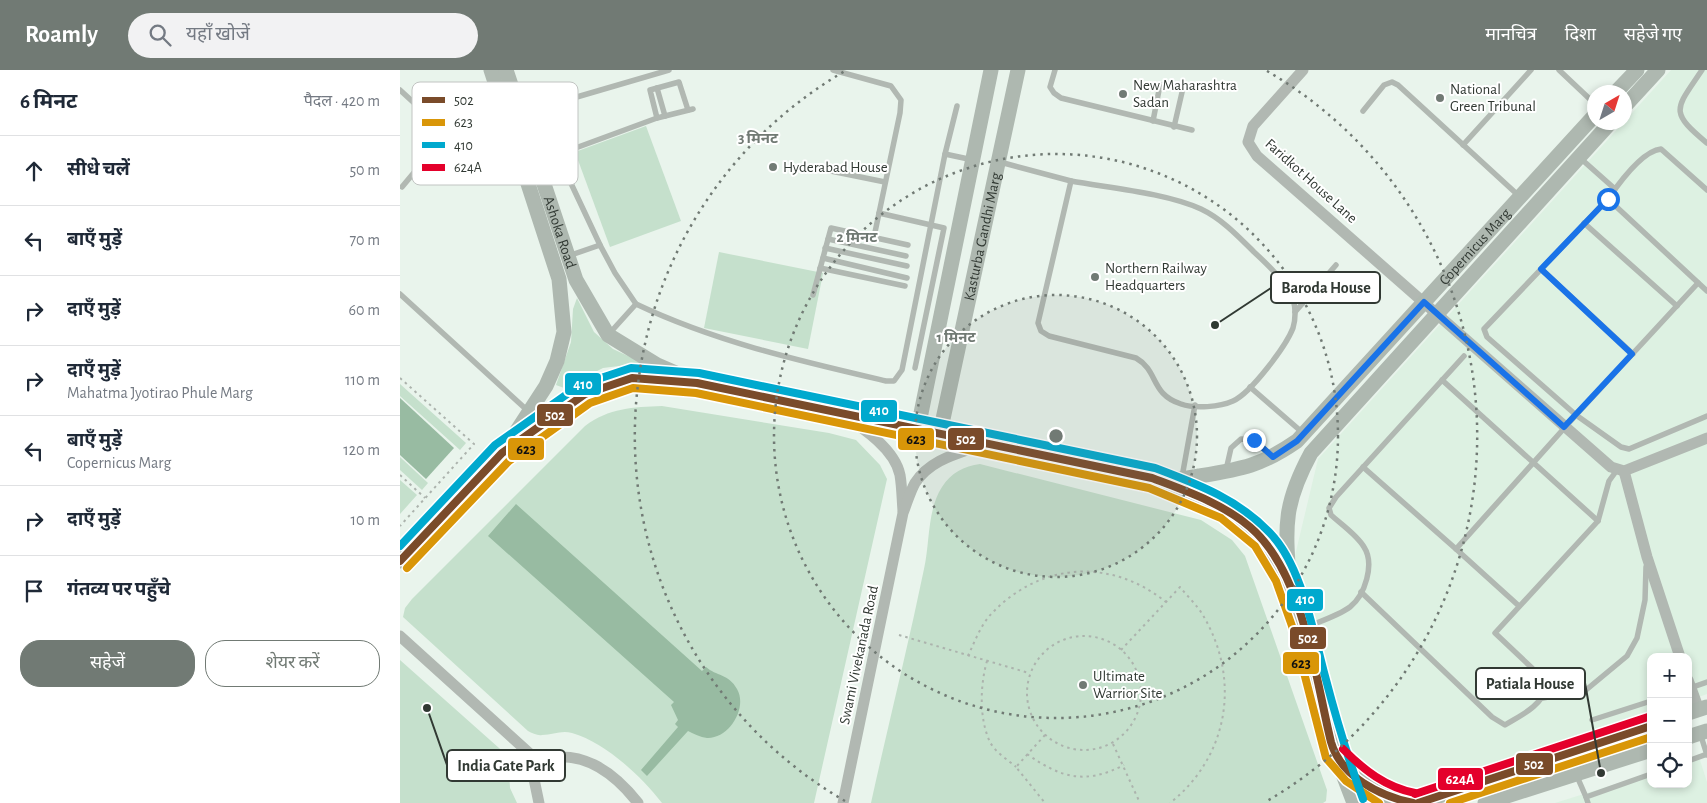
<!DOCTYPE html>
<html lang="hi">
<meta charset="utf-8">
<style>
body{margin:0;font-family:"Alegreya Sans","Noto Sans Devanagari",sans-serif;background:#f2f2f3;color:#1f2937}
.controls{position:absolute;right:15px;bottom:15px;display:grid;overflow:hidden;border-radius:10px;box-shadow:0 2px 8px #0003}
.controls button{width:45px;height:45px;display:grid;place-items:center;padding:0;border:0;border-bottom:1px solid #e0e1e3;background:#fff;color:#1f2937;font:25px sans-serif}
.compass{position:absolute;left:1187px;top:15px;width:45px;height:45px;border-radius:50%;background:#fff;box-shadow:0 2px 8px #0003;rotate:39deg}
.stop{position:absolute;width:15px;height:15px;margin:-11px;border:4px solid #1a73e8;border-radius:50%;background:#fff}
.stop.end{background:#1a73e8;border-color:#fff;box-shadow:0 1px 5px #0008}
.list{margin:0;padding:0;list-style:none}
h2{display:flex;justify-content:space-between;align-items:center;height:65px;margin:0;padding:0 20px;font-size:21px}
h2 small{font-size:16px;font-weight:400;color:#747a83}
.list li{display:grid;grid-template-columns:32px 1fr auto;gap:15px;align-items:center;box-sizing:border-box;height:70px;padding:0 20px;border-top:1px solid #e0e1e3}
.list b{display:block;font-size:19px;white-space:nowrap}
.list p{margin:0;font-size:16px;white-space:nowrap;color:#747a83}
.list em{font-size:16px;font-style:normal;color:#747a83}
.actions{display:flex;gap:10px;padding:15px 20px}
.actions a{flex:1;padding:11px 0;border:1px solid #717a74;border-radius:20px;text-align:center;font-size:18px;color:#717a74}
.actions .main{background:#717a74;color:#fff}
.icon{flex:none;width:28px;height:28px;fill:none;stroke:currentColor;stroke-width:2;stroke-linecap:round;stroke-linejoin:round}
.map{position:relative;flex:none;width:1307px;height:733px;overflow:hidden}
header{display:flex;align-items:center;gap:30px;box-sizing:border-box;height:70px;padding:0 25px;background:#717a74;color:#fff}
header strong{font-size:24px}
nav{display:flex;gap:28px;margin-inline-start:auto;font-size:18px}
.search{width:350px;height:45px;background:#f2f2f3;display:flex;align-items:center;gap:12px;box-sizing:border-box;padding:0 18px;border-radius:28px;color:#747a83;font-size:19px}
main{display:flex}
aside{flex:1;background:#fff}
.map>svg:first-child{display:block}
.built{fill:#ddf1e2}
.green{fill:#c5e0cc}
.water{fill:#98bba2}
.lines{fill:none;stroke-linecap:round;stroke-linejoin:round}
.path{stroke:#acb3ad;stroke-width:2;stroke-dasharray:2.5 4;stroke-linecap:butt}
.lane{stroke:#b1b8b2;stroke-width:5.5}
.street{stroke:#b1b8b2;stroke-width:11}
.secondary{stroke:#aeb8b0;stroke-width:15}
.bus-1-casing{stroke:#fff;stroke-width:11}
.bus-2-casing{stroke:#fff;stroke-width:11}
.bus-3-casing{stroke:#fff;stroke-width:11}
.bus-4-casing{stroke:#fff;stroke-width:11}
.bus-1{stroke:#7a4b2a;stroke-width:8}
.bus-2{stroke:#d99608;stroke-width:8}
.bus-3{stroke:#00a9ce;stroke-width:8}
.bus-4{stroke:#e4002b;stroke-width:8}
.route{stroke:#1a73e8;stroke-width:6}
.ring{fill:none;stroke:#717a74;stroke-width:2.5;stroke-dasharray:2.5 5}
.poi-dot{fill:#717a74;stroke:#fff;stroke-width:2}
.labels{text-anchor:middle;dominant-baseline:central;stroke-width:4;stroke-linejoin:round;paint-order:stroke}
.poi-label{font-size:15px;fill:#313933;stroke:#fff;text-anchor:start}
.street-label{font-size:15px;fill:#313933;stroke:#fff}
.key{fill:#fff;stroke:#c1c4c2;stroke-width:1}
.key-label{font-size:14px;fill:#313933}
.centre{fill:#717a74;stroke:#fff;stroke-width:2.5}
.ring-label{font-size:15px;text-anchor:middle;font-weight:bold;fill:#717a74;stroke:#fff;stroke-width:4;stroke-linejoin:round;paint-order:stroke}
.leader{fill:none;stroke:#313933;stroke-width:2}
.callout-dot{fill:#313933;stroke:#fff;stroke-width:2}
.callout{fill:#fff;stroke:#313933;stroke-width:2}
.callout-label{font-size:16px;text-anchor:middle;font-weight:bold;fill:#313933}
.line-badge{stroke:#fff;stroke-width:2}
.badge-label{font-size:14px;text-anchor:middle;font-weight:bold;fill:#fff}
.pale-badge-label{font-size:14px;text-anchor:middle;font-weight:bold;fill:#111}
</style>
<header>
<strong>Roamly</strong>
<div class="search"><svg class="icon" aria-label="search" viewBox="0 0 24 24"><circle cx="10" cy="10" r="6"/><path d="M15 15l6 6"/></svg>यहाँ खोजें</div>
<nav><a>मानचित्र</a><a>दिशा</a><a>सहेजे गए</a></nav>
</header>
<main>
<aside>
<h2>6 मिनट<small>पैदल · 420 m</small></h2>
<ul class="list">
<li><svg class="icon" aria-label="ahead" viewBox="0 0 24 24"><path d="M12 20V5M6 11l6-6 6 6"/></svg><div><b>सीधे चलें</b></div><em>50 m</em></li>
<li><svg class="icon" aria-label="left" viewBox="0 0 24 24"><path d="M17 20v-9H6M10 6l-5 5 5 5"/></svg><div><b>बाएँ मुड़ें</b></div><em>70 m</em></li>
<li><svg class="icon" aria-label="right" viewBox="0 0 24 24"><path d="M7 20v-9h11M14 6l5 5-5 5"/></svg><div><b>दाएँ मुड़ें</b></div><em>60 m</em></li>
<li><svg class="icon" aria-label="right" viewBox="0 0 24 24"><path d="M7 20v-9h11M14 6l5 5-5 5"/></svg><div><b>दाएँ मुड़ें</b><p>Mahatma Jyotirao Phule Marg</p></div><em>110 m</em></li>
<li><svg class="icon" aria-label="left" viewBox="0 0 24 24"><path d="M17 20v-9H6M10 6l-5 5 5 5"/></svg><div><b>बाएँ मुड़ें</b><p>Copernicus Marg</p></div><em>120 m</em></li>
<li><svg class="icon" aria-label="right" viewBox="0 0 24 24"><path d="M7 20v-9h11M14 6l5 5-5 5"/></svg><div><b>दाएँ मुड़ें</b></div><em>10 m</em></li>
<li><svg class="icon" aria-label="arrive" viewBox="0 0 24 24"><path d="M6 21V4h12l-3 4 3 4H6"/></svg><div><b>गंतव्य पर पहुँचे</b></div></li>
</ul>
<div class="actions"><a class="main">सहेजें</a><a>शेयर करें</a></div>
</aside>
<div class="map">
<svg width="1307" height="733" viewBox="0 0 1307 733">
<rect width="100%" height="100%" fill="#e9f4ec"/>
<g class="built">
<polygon points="1271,0 1307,0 1307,624 1288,631 1288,587 1251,587 1251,643 1009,724 953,688 893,494 918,389"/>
<polygon points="1299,687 1307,712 1307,733 1155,733 1251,703 1251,714 1288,714 1288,691"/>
</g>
<g class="green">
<polygon points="246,56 281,151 210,177 175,82"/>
<polygon points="319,182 423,203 408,279 304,258"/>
<polygon points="177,228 194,262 213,279 243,293 203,298 164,318 156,315 171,272 173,239"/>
<polygon points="0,314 66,373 60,380 0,326"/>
<path d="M262,336l167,27 27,7 24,25 7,14 -73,324h-152c-21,-27 -56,-60 -90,-70 -11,-3 -19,2 -30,2 -4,1 -10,-2 -14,-4l-125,-114 2,-9 7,-9 173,-173c24,-18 48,-19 77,-20z"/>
<polygon points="0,387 28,413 22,420 0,400"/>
<path d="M580,394l221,56 31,20 13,16 82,234 -1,11 -3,2h-452c17,-78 37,-156 53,-234 6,-26 3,-59 18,-82 9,-14 22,-21 38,-23z"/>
<polygon points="0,410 17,425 0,444"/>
<polygon points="0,590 108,686 110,718 117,733 0,733"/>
</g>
<g class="water">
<polygon points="0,328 54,378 26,409 0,385"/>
<path d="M116,434l186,167 4,-4c10,9 23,7 31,22 11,19 -8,50 -30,49 -7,-1 -13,-4 -19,-7l-41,45 -6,-6 37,-43 -3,-3 3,-4 -7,-15 3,-3 -186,-166z"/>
</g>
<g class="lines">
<g class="path">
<polyline points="0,308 74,374 0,456"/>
<polyline points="0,405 25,428"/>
<polyline points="499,565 629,603"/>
<circle cx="684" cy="623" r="57"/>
<path d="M721,580l59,-63c8,10 18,19 24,30 37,64 24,140 -34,186"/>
<path d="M568,586c7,-15 13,-32 25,-44 49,-50 118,-54 173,-10"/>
<path d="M587,591c-7,24 -8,58 3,81 5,10 18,18 26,25"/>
<polyline points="645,665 616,697 645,733"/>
<polyline points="713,674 740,733"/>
<path d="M627,684c34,24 58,31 97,11"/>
</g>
<g class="lane">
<polyline points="433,0 491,16 501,30 500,43 474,167"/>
<polyline points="655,0 650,17 654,23 661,28 792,60"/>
<polyline points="1159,0 1194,33"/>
<path d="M1302,0c-26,39 -34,41 5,73"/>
<polyline points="257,18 265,46"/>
<polyline points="0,20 99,111"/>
<polyline points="963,41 984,15 992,12 998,15 1119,126"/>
<polyline points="122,43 269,0"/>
<polyline points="257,48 250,20 279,12 288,40"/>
<polyline points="753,51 760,15 770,14 783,18 774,57"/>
<polyline points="1063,75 1131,0"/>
<polyline points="545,84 573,90"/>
<polyline points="1179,87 1215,119"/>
<polyline points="600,92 671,111"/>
<polyline points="416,98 485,112"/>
<path d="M671,111c39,7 95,12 130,28 21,10 37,27 53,43 13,12 29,27 37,43 5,9 5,23 2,33 -7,18 -42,65 -60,73 -13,6 -38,8 -52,3 -31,-10 -22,-33 -45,-46l-87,-22 -8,-5 -3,-8z"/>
<polyline points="2,117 47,63"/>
<path d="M1307,120l-46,-41c-19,2 -42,34 -53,50l99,92"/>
<polyline points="1208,129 1084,259 1087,267 1176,345 1298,213"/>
<polyline points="479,143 544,158 515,298"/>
<polyline points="1184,153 1277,236"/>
<polyline points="428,169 506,186"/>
<polyline points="200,175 160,90 162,83 257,48 293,39"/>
<polyline points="425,178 507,196"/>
<polyline points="168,186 200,175 215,203 236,234"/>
<polyline points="423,188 507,208"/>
<polyline points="420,198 505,216"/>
<polyline points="1141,199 1233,284"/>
<polyline points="0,224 128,341"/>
<polyline points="413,225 431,158 508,175"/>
<polyline points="895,242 936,195"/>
<path d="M208,265l28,-31c80,38 164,57 250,77h8l8,-11 43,-216 12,-48"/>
<polyline points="1042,310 1198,451"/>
<polyline points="850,317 903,363"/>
<polyline points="963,397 1056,479"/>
<polyline points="826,400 831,378 841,369 854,370 870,384"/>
<polyline points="782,407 795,335"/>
<path d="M961,522l131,125 13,8c18,-11 35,-18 42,-38l-15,-19 -37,-35 103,-112 11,-40 8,-11"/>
<polyline points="1119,536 1056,479 1176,345 1221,377 1229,379 1307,346"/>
<path d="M904,558c14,-6 34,-12 46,-21 15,-12 25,-43 14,-60 -7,-12 -22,-22 -33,-32l-2,-7 7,-11 128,-141"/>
<polyline points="1290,618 1307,612"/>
<polyline points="1143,628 1186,620 1227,586 1237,568 1245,530 1246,497"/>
<polyline points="1192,650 1251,631"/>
<polyline points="1300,663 1307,685"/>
<polyline points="1288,691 1307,684"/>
<polyline points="1176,704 1186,727"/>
<polyline points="1188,733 1186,727 1251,704"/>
</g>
<g class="street">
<polyline points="903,0 853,56 848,72 857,86 1211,397 1224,401 1307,368"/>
<path d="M444,347c20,11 51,33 56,58 2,12 2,24 3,36"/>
<polyline points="1224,401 1247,487 1280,587"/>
<polyline points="0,566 138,691"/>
<polyline points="1288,610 1299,640"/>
<path d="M139,733l-5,-24 4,-18c41,-14 75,10 100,42"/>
<path d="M443,733l60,-290c4,-10 7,-21 12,-30 16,-25 46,-30 72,-40"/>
</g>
<g class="secondary">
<polyline points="91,0 159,209 164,262 157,291 146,316 107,376"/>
<path id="s1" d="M106,0l70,210 32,55 49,30 30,13"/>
<polyline points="1216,22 1237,0"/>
<polyline points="1224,37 1258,0"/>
<polyline points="518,358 591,0"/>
<path id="s2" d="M540,363l78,-363"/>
<path id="s3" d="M764,410c11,1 24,-2 35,-4 42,-7 62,-10 98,-35l297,-325"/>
<polyline points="0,491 102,383 185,324 232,308 297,313 752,408 807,429 831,443 863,470 889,511 936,686 954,733"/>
<path d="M889,509c-4,-55 -5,-76 22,-126l300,-331"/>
<polyline points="1288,643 1307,637"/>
<polyline points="1288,667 1307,661"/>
<path d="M941,691c21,21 41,38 72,42"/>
<polyline points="1018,733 1251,656"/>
<polyline points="1085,733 1251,680"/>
</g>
<defs>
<g id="bus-1">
<path d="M0,491l102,-108 83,-59 47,-16 65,5 455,95c34,13 70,25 98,49 54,46 65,150 81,215 10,35 49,54 82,61"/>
<polyline points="1018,733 1251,656"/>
</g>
<g id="bus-2">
<polyline points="7,498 109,391 190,333 233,318 296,323 749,418 821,448 855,476 876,511 892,556 926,688 946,711 979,733"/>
<polyline points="1050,733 1251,667"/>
</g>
<path id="bus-3" d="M0,476l95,-101 85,-60 51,-17 68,5 456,95c42,16 83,31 115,65 32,33 43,99 55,143 11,42 23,83 38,123"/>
<g id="bus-4">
<path d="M943,679c21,21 42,38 72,44"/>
<polyline points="1015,724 1248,647"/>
</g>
</defs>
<use href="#bus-1" class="bus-1-casing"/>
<use href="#bus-2" class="bus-2-casing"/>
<use href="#bus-3" class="bus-3-casing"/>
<use href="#bus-4" class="bus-4-casing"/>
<use href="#bus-1" class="bus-1"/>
<use href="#bus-2" class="bus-2"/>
<use href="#bus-3" class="bus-3"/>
<use href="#bus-4" class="bus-4"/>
</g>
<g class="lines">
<polyline class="route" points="854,370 873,387 897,371 1024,232 1164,357 1232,284 1141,199 1208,129"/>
</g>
<circle cx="656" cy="366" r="141" fill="#717a74" fill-opacity=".12"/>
<g class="ring">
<circle cx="656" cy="366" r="141"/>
<circle cx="656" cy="366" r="282"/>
<path d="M445 731A422 422 0 0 1 445 1M867 1A422 422 0 0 1 867 731"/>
</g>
<g class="poi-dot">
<circle cx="723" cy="24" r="5"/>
<circle cx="1040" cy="28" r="5"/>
<circle cx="373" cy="97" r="5"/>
<circle cx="695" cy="207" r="5"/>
<circle cx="683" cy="615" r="5"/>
</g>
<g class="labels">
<g class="poi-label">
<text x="733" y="15">New Maharashtra<tspan x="733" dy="17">Sadan</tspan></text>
<text x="1050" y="19">National<tspan x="1050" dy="17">Green Tribunal</tspan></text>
<text x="383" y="97">Hyderabad House</text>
<text x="705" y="198">Northern Railway<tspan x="705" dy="17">Headquarters</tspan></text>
<text x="693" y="606">Ultimate<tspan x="693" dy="17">Warrior Site</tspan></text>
</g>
<g class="street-label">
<text transform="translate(911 111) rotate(42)">Faridkot House Lane</text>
<text stroke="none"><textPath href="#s1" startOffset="171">Ashoka Road</textPath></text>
<text stroke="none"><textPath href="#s2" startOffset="201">Kasturba Gandhi Marg</textPath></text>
<text stroke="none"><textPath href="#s3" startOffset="404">Copernicus Marg</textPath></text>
<text transform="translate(459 585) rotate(-78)">Swami Vivekanada Road</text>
</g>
</g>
<rect x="12" y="12" width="166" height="103" rx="8" class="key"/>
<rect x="22" y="27" width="23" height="6" fill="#7a4b2a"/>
<rect x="22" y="49" width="23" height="7" fill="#d99608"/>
<rect x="22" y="72" width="23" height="6" fill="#00a9ce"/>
<rect x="22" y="94" width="23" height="7" fill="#e4002b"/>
<g class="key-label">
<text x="54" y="35">502</text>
<text x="54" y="57">623</text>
<text x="54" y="80">410</text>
<text x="54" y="102">624A</text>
</g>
<circle cx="656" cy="366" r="8" class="centre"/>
<g class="ring-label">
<text x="358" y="73">3 मिनट</text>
<text x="457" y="172">2 मिनट</text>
<text x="556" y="272">1 मिनट</text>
</g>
<path class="leader" d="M815 255L871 218M1201 703L1185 613M27 638L47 695"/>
<g class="callout-dot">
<circle cx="815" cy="255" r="5"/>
<circle cx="1201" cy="703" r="5"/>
<circle cx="27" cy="638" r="5"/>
</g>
<g class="callout">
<rect x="871" y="202" width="109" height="31" rx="5"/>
<rect x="1076" y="598" width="109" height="31" rx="5"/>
<rect x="47" y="680" width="118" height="31" rx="5"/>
</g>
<g class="callout-label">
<text x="926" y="223">Baroda House</text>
<text x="1130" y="619">Patiala House</text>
<text x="106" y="701">India Gate Park</text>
</g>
<g class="line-badge">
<rect x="164" y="302" width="38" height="24" rx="5" fill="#00a9ce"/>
<rect x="460" y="329" width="38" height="24" rx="5" fill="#00a9ce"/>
<rect x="136" y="333" width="38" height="24" rx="5" fill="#7a4b2a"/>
<rect x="497" y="357" width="38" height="24" rx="5" fill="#d99608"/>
<rect x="547" y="357" width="38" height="24" rx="5" fill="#7a4b2a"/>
<rect x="107" y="367" width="38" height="24" rx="5" fill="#d99608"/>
<rect x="886" y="518" width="38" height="24" rx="5" fill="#00a9ce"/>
<rect x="889" y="556" width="38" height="24" rx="5" fill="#7a4b2a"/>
<rect x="882" y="581" width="38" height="24" rx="5" fill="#d99608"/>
<rect x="1115" y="682" width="39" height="24" rx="5" fill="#7a4b2a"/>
<rect x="1037" y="697" width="47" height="24" rx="5" fill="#e4002b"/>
</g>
<g class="badge-label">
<text x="183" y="319">410</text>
<text x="479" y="345">410</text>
<text x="155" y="350">502</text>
<text x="566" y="374">502</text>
<text x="905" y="534">410</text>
<text x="908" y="573">502</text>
<text x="1134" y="699">502</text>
<text x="1060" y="714">624A</text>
</g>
<g class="pale-badge-label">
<text x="516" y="374">623</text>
<text x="126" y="384">623</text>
<text x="901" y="598">623</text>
</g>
</svg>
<div class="controls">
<button>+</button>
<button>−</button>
<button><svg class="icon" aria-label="locate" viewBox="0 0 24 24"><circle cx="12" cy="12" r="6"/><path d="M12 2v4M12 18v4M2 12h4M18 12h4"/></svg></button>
</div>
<svg class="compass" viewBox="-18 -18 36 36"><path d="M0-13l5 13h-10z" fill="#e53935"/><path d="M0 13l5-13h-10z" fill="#747a83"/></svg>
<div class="stop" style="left:1208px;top:129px"></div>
<div class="stop end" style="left:854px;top:370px"></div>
</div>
</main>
